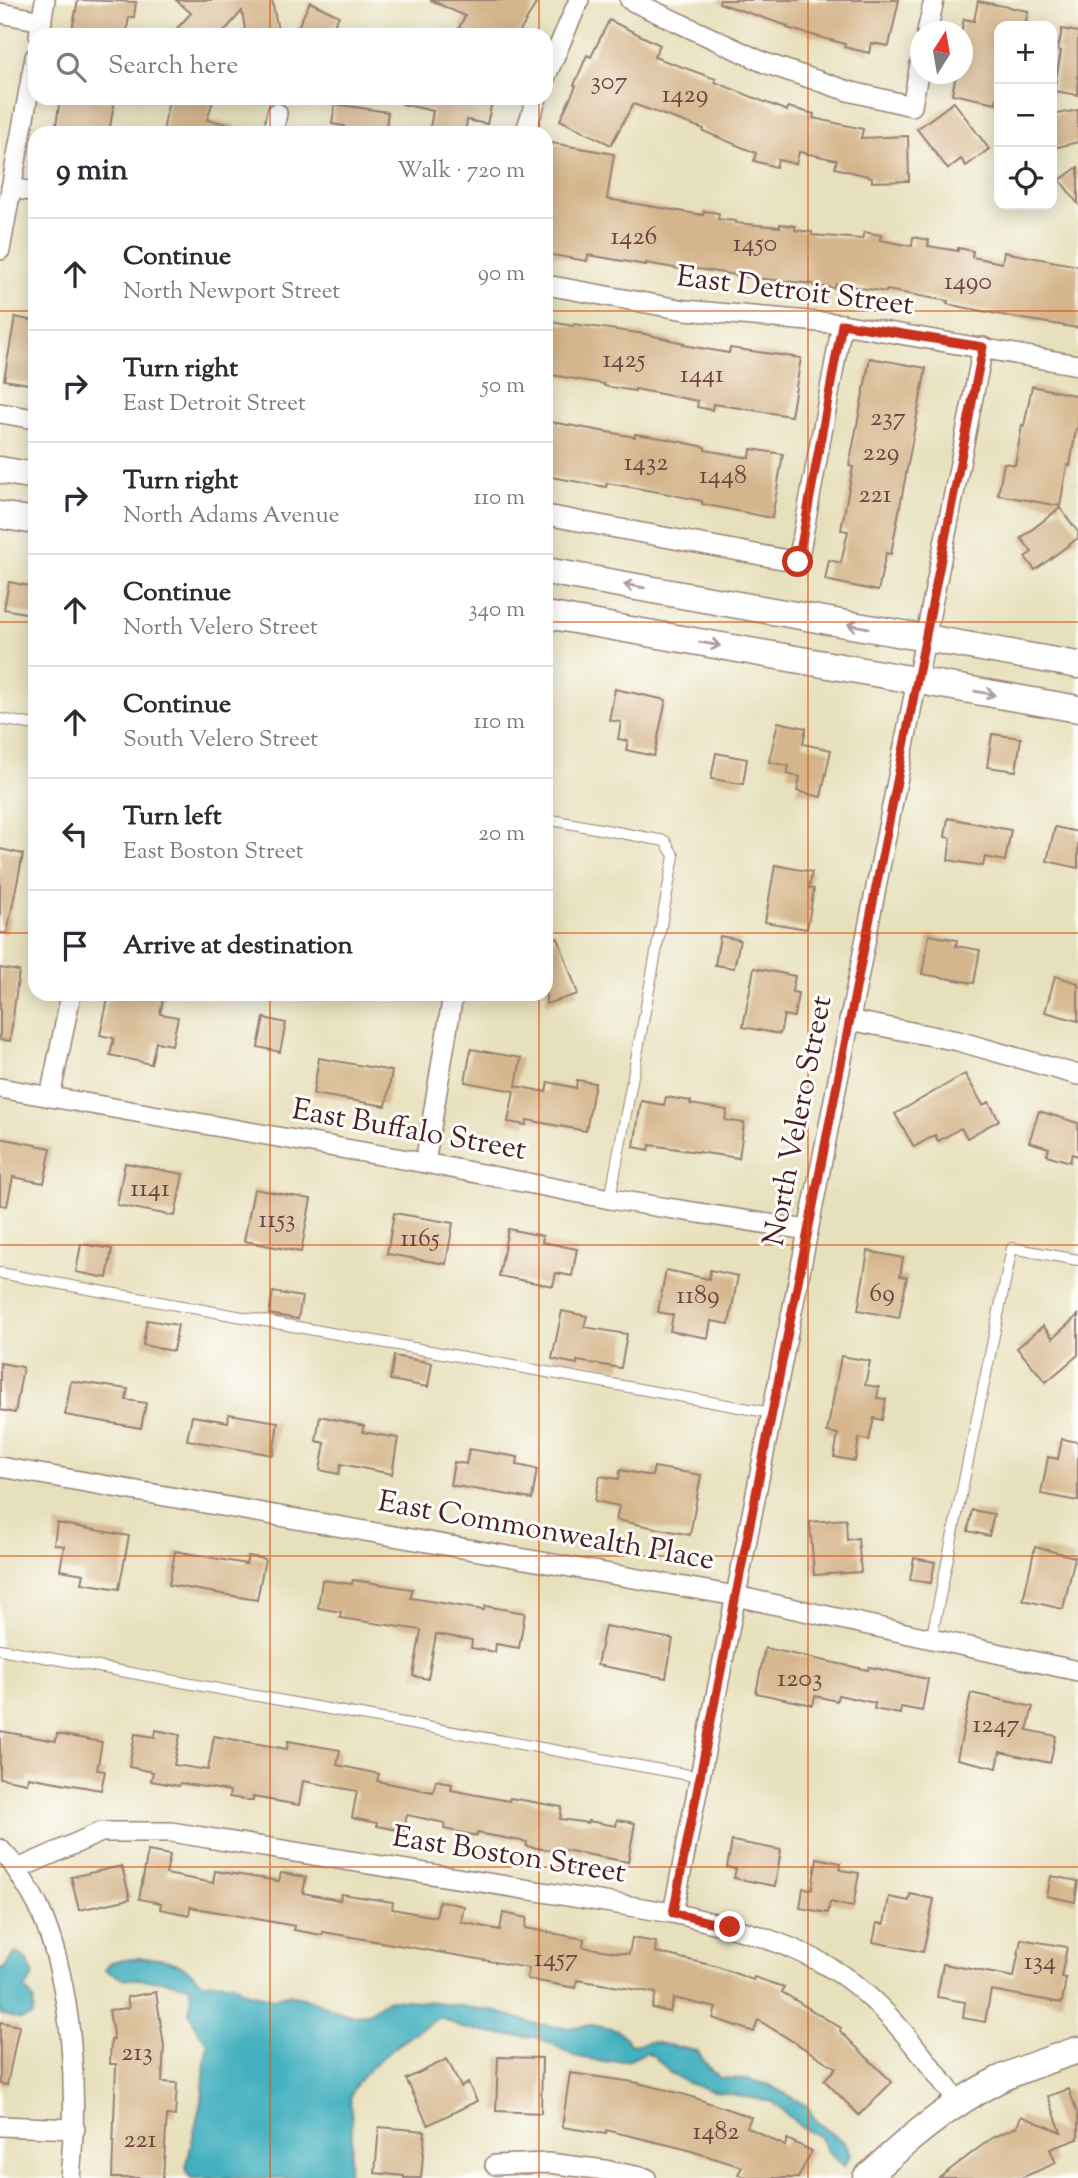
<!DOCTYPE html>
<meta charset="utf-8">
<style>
body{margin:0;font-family:"Sorts Mill Goudy",serif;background:#f2f2f3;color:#2b2b33}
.controls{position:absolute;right:21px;top:21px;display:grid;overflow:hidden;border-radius:14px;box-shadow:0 4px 18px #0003}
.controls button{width:63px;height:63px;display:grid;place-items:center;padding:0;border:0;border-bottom:2px solid #e1e1e2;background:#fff;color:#2b2b33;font:35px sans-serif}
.compass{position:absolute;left:910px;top:21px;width:63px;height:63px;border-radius:50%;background:#fff;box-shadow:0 4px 18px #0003;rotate:11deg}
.stop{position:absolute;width:21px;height:21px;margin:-16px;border:5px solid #c8321e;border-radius:50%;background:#fff}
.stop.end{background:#c8321e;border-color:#fff;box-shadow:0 2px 7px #0008}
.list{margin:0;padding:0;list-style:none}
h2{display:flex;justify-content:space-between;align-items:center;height:91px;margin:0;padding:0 28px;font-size:30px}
h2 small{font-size:23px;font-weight:400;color:#7c7c81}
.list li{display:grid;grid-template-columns:46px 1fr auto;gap:21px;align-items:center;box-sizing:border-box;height:112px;padding:0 28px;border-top:2px solid #e1e1e2}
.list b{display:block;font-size:26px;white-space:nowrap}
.list p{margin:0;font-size:23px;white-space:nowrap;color:#7c7c81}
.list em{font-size:23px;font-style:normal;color:#7c7c81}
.icon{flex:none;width:38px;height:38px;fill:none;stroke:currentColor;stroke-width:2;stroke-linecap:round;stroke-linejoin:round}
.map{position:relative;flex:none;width:1078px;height:2178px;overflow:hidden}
.search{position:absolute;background:#fff;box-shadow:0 4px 18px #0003;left:28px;top:28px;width:525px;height:77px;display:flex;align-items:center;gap:18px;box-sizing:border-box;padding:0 24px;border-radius:21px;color:#7c7c81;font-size:26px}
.panel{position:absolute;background:#fff;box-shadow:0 4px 18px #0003;left:28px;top:126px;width:525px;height:875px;border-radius:21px}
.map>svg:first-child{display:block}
.water{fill:#42b0bf;stroke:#466875;stroke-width:2}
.building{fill:#d5b58b}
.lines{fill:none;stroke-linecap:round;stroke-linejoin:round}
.lane-casing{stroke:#988074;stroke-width:12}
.street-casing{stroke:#988074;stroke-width:22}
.secondary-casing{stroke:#988074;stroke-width:29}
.lane{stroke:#fff;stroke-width:10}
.street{stroke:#fff;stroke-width:19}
.secondary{stroke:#fff;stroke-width:26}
.oneway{stroke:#ae9aa0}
.route{stroke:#c8321e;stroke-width:9}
.grid{fill:none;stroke:#d8530f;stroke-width:2;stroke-opacity:0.55}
.labels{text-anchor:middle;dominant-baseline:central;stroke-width:6;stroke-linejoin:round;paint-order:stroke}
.number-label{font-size:26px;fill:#6d4443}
.street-label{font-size:30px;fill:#4a1f2b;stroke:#fdfcf7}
</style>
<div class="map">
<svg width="1078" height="2178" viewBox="0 0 1078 2178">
<rect width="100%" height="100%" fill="#fdfcf7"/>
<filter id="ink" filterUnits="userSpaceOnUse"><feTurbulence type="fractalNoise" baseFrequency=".0143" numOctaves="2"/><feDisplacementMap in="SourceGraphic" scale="14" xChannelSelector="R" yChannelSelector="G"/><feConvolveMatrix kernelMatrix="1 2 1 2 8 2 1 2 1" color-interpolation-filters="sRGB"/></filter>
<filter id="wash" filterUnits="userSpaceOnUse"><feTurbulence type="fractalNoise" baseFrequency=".00686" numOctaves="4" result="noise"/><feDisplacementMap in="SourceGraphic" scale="28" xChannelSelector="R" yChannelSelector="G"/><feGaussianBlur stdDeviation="1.57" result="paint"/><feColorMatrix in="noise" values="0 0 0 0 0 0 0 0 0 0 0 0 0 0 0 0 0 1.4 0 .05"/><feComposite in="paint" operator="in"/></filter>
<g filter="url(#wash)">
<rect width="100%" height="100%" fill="#e7e0bc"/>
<g class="water">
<polygon points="16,1952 26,1959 34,1975 25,1989 34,2000 33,2016 21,2020 0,2014 0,1968 5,1969"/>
<path d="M139,1958c30,0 40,3 63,24l30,1 12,9 29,6 14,-4 16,3 45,18 19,-1 21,-15 48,3 61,10 39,12 32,4 23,-3 27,5 13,15 22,-3 44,9 13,18 9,9 28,1 22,6 38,21 10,16 29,22 4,12 -7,10 -15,-14 -9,-16 -17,-8 -29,-26 -63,-12 -22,-7 -18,-10 -16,-17 -8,-4 -16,8 -28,2 -28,-6 -23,-13 -16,-6 -40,-3 -32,-6 -23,-11c-22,12 -84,55 -89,79 -2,8 1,18 1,27 0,18 -2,37 -5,55h-157l-4,-10 17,-75 2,-32 3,-18 -11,-14 -8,-17 3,-14 -3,-12 -24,-5 -43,-3 -17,-8 6,-8z"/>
</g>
<g id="blocks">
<g class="building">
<polygon points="78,0 136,2 134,17 129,17 126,35 71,35"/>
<polygon points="176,0 272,0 279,35 246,35 242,11 221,35 171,35 191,13"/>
<polygon points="430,0 538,0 518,35 460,35 463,30 459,28 465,16"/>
<polygon points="720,0 899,0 889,46 871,43 869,53 844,47 845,44 787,28 788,26 719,3"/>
<polygon points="978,1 1028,11 1025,26 999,26 999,88 996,103 952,94 956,74 962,74 962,28 964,19 974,21"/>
<polygon points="310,2 339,16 329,35 294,35"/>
<polygon points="609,20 660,45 654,57 716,79 715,82 787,111 788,107 814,114 813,118 863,129 861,138 908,136 909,181 872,182 872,177 835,168 837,160 799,152 796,164 778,160 776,167 754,161 756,153 703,131 704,129 633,104 611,145 560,120 576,86 574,85 587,55 591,57"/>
<polygon points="1062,29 1078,32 1078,95 1054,91 1061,51 1058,50"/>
<polygon points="60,98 85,98 107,102 110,98 115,98 109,133 55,133"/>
<polygon points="169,98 214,98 207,120 235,125 235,133 163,133"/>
<polygon points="403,98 493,98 487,124 467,120 465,133 429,133 433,111 402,104"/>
<polygon points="954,102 989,149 966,166 961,159 948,169 917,129"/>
<polygon points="335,104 388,112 385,133 342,133 344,126 332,124"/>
<polygon points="1078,110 1078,142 1054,148 1052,115"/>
<polygon points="552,143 614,154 607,199 703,215 704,211 719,213 718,219 736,221 735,223 780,227 780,224 795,226 795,230 812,232 812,235 862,239 864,232 881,235 880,240 912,246 913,237 929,240 928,246 958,251 958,248 973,251 972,257 1002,263 1004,252 1078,266 1078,328 1012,317 947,304 948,301 887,290 886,292 836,284 835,288 813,286 813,284 736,276 736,275 685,267 685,270 646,263 646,265 588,255 587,261 546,254 546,189 548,176 546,175"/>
<polygon points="1078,167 1078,204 1060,180"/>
<polygon points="15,317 35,321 35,385 4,380"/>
<polygon points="546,321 573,326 574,324 645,334 684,343 683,345 729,353 730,348 801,358 791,416 713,404 712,410 697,407 698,401 635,389 635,391 604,386 604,384 546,374"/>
<polygon points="870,358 926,368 891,554 886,553 878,591 825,580 829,560 841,563 848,531 841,530 853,467 849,466"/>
<polygon points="1032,386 1078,396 1078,429 1076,429 1070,466 1067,465 1060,506 998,495 1004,463 1015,465 1022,425 1024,426"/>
<polygon points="546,421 635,437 635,434 667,439 705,447 705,450 750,458 751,449 783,454 772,518 702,504 702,501 664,493 607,483 606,487 546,476"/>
<polygon points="1060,508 1078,532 1078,538 1035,570 1025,557 1032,552 1021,538"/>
<polygon points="9,582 35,587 35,615 4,609"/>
<polygon points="615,689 666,700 654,756 626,750 628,741 618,739 621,722 609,720"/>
<polygon points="778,722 806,728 803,744 831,750 821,797 797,791 800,777 787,774 789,766 769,762"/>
<polygon points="992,734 1021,738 1016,771 987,767"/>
<polygon points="716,753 747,759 743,784 711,779"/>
<polygon points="948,818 1011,830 1005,861 985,857 983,866 948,860 951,838 945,837"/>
<polygon points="1055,827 1078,832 1078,868 1047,861"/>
<polygon points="0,849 23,854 7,933 0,933"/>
<polygon points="775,865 812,872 809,888 814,889 807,929 765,922"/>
<polygon points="929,935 957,940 956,946 980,950 974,983 922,974"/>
<polygon points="720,936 740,940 734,968 715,965"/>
<polygon points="558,938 578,994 546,1004 546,942"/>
<polygon points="0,968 19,971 10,1041 0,1040"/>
<polygon points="754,968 795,976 792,992 798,993 794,1017 784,1015 780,1034 743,1027"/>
<polygon points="1055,976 1078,983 1078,1021 1045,1012"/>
<polygon points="109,994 164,994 160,1014 178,1017 172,1045 156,1042 151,1064 110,1055 114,1038 100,1035"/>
<polygon points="264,1018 286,1023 280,1052 258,1047"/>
<polygon points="471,1049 521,1058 516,1086 546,1092 548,1082 576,1088 577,1080 595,1083 586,1131 527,1120 526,1125 508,1122 514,1091 465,1082"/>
<polygon points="319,1058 392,1071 386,1106 313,1094"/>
<polygon points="965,1074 983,1105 989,1102 999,1120 967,1138 961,1128 938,1141 935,1135 914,1147 895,1114"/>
<polygon points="666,1097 691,1101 690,1104 727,1110 725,1120 744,1123 739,1158 650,1145 649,1150 634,1147 641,1101 664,1105"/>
<polygon points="1039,1111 1078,1123 1078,1156 1072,1154 1070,1162 1047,1155 1049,1148 1029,1142"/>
<polygon points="0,1138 51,1148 44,1183 13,1177 7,1206 0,1205"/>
<polygon points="125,1163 183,1174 175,1216 117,1205"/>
<polygon points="254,1189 311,1199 301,1252 244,1241"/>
<polygon points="394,1213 453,1223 446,1264 387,1254"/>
<polygon points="508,1229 543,1236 542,1242 577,1249 572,1276 556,1273 553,1286 499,1276"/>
<polygon points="81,1244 112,1249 107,1278 76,1272"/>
<polygon points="868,1251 903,1258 900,1276 907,1277 899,1318 858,1310"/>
<polygon points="666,1270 709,1279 710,1270 738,1276 729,1324 711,1321 708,1338 670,1331 673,1315 658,1312"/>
<polygon points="273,1292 302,1297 298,1319 269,1314"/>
<polygon points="562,1311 587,1316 584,1327 627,1334 621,1368 577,1361 577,1364 552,1359"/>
<polygon points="1078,1315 1078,1355 1046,1382 1017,1348 1043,1326 1053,1338"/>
<polygon points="147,1320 178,1325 173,1351 143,1345"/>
<polygon points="394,1356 432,1363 428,1387 390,1380"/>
<polygon points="841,1356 870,1361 865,1385 879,1387 877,1398 886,1399 882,1420 874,1418 869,1440 859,1438 855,1461 834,1457 838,1434 827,1432"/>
<polygon points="0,1363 23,1367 15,1413 0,1410"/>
<polygon points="71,1381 128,1389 126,1400 146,1403 141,1428 65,1415"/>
<polygon points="229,1414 278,1422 273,1455 187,1440 192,1416 228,1422"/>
<polygon points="320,1416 364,1426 362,1432 398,1438 392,1474 341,1464 339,1474 320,1470 325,1443 316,1441"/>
<polygon points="1062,1439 1078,1442 1078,1501 1041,1494 1048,1457 1058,1459"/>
<polygon points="469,1449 518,1457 517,1465 537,1469 532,1499 450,1485 454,1462 466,1464"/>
<polygon points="654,1467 701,1475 690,1535 616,1520 619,1506 595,1501 600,1476 619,1479 620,1470 652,1476"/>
<polygon points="972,1510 994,1514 989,1536 968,1531"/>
<polygon points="846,1519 847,1540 858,1538 861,1572 814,1575 810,1522"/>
<polygon points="57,1523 129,1536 119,1589 82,1583 84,1574 60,1570 64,1546 54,1544"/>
<polygon points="1035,1547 1075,1557 1063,1609 1023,1600"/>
<polygon points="175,1551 246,1564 248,1556 265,1559 257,1600 169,1585"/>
<polygon points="914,1558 935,1562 931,1583 910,1580"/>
<polygon points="322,1580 352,1584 353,1580 412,1589 411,1598 484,1610 485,1606 525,1613 519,1648 496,1644 495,1652 471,1648 472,1640 436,1634 428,1679 413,1676 421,1630 340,1618 341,1612 318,1608"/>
<polygon points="605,1626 673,1639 666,1678 597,1665"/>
<polygon points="765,1648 868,1670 869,1667 928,1679 922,1711 901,1707 900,1714 874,1709 875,1703 838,1695 837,1701 815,1696 813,1705 756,1693"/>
<polygon points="971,1693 1033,1707 1027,1730 1056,1736 1050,1763 1000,1752 997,1768 957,1759"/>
<polygon points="156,1730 180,1735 174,1765 208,1770 214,1736 287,1749 288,1741 340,1750 337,1765 379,1774 377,1781 433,1792 436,1780 452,1784 451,1790 509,1801 510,1798 562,1807 560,1819 588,1823 588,1821 616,1826 617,1820 635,1823 628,1862 559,1849 559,1852 526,1846 527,1842 477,1833 477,1836 444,1829 445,1823 407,1815 403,1831 377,1826 377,1823 352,1818 357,1791 303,1781 299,1805 253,1797 253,1801 229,1797 230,1791 180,1783 179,1786 151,1781 153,1772 129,1767 135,1734 155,1737"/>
<polygon points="0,1731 56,1741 57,1734 102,1742 97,1770 105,1771 101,1790 28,1777 27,1783 0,1778"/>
<polygon points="732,1841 781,1850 775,1886 734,1878 736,1869 727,1867"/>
<polygon points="148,1851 170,1855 166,1874 213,1883 215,1871 279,1881 281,1873 306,1877 303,1893 340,1900 341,1894 393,1902 392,1909 436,1917 439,1901 464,1906 461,1922 500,1930 503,1913 527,1918 525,1928 584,1939 583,1947 629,1954 632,1938 656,1942 655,1952 715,1966 753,1980 754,1977 784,1987 782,1992 841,2028 840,2031 892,2082 859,2115 824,2080 836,2068 758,2020 754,2032 713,2018 716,2008 674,1998 670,2012 652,2008 656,1993 577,1980 576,1988 527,1979 529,1968 323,1932 322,1935 294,1930 295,1926 190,1907 189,1915 160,1909 161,1903 139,1899"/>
<polygon points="817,1858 841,1863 840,1870 859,1873 853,1907 830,1902 828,1913 800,1908 803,1888 812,1889"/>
<polygon points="122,1866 130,1899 79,1910 71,1877"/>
<polygon points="1051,1876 1078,1881 1075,1902 1047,1896"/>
<polygon points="910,1894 934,1899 923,1952 873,1942 877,1923 884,1924 889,1897 909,1901"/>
<polygon points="1021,1939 1067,1947 1061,1977 1066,1978 1062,2003 991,1990 985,2022 963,2018 965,2002 937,1997 943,1964 1014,1977"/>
<polygon points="156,1992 164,2046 162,2082 177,2083 175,2116 167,2115 163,2178 112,2178 116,2064 110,2064 111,2040 114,2040 109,2010 129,2008 127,1997"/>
<polygon points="0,2022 19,2026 7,2085 0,2084"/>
<polygon points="498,2057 542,2058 541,2113 496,2111"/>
<polygon points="447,2059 461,2087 468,2083 477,2101 428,2125 406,2079"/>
<polygon points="570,2073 634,2082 686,2095 751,2117 747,2127 785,2146 787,2139 812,2151 798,2178 746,2178 738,2174 742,2167 685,2149 606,2130 606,2134 562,2127"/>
<polygon points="1069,2089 1078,2116 1078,2139 1050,2149 1056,2163 1021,2178 939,2178 993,2137 1017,2127 1021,2116 1061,2132 1048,2096"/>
<polygon points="379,2127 425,2131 421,2178 404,2178 404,2176 375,2173"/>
</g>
</g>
</g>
<g filter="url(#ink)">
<use href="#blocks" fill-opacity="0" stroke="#988074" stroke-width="2"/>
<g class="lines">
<defs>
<g id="lane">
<polyline points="0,719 35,725"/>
<polyline points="546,819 665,841 674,856 610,1199"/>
<polyline points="0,1273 772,1413"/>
<polyline points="931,1640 1012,1248 1078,1260"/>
<polyline points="0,1649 700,1777"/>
</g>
<g id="street">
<polyline points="630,0 765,63 848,91 912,106 920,64"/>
<polyline points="0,13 42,21"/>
<polyline points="927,32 934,0"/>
<polyline points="39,35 45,0"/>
<polyline points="546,76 579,0"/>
<polyline points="273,133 277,113"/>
<polyline points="525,133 537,98"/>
<polyline points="11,188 35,192"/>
<polyline points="0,250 35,57"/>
<polyline points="546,285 685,310 842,324 1078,365"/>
<polyline points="0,413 35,419"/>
<polyline points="546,515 798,562 842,324"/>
<polyline points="849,1020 958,1041 1078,1075"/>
<polyline points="0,1088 425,1163 610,1199 807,1230"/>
<polyline points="50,1097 71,994"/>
<polyline points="425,1163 452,1001"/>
<polyline points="0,1467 736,1596 1078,1671"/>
<path d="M0,1849l18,20 83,-37h70l502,81c55,13 113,27 161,57 49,30 90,87 124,132"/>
<path d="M13,1864c9,15 20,30 27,46 34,79 38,183 30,268"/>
<polyline points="673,1913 983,347"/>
<polyline points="0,2126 75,2129"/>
<polyline points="495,2165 548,2163 605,2170 646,2178"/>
</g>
<g id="secondary">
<polyline points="0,470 35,476"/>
<polyline points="0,515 35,521"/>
<polyline points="546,571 1078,665"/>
<polyline points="546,615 1078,709"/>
<path d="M866,2178c40,-37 81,-72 130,-97 26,-13 55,-22 82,-31"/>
</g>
</defs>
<use href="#lane" class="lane-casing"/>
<use href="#street" class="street-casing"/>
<use href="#secondary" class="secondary-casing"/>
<use href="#lane" class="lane"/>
<use href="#street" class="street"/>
<use href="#secondary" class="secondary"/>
</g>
<defs><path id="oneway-shaft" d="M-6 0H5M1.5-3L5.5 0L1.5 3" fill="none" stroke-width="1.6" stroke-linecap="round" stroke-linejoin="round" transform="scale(1.75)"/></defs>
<g class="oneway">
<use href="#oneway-shaft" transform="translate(634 586) rotate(-170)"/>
<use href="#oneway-shaft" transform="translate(858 626) rotate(-170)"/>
<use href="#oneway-shaft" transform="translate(710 644) rotate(10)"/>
<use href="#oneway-shaft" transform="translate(985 693) rotate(10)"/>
</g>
</g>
<g class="lines" filter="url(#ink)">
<polyline class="route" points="730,1927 673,1913 983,347 842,324 798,562"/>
</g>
<path class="grid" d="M270,0v35M539,0v35M808,0v2178M270,98v35M539,98v35M0,311h35M546,311h532M0,622h35M546,622h532M0,933h35M546,933h532M270,994v1184M539,994v1184M0,1245h1078M0,1556h1078M0,1867h1078"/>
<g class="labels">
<g class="number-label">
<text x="609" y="82">307</text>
<text x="685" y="95">1429</text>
<text x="634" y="237">1426</text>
<text x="755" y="244">1450</text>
<text x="968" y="282">1490</text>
<text x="624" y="360">1425</text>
<text x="702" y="375">1441</text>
<text x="888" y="418">237</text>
<text x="881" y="453">229</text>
<text x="646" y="463">1432</text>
<text x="723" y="476">1448</text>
<text x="875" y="495">221</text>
<text x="150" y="1189">1141</text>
<text x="277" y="1220">1153</text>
<text x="420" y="1239">1165</text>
<text x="882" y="1294">69</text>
<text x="698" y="1296">1189</text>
<text x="800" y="1679">1203</text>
<text x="996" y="1725">1247</text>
<text x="556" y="1959">1457</text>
<text x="1040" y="1962">134</text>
<text x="137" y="2053">213</text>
<text x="716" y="2132">1482</text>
<text x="140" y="2140">221</text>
</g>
<g class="street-label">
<text transform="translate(795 292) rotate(7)">East Detroit Street</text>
<text transform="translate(799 1121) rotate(-79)">North Velero Street</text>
<text transform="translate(409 1131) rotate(10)">East Buffalo Street</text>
<text transform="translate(546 1532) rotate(10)">East Commonwealth Place</text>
<text transform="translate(509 1856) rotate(9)">East Boston Street</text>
</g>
</g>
</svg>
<div class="controls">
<button>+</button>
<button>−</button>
<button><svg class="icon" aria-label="locate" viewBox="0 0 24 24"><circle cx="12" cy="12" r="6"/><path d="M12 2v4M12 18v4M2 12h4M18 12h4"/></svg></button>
</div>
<svg class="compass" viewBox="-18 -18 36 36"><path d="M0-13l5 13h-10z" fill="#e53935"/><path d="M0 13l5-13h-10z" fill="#7c7c81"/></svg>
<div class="stop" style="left:798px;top:562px"></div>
<div class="stop end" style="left:730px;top:1927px"></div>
<div class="search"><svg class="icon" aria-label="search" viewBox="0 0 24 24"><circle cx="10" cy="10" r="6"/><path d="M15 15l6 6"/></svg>Search here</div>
<section class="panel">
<h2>9 min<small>Walk · 720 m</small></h2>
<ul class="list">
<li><svg class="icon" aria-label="ahead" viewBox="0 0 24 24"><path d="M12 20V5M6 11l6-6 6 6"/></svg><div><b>Continue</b><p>North Newport Street</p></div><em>90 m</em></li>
<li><svg class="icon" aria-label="right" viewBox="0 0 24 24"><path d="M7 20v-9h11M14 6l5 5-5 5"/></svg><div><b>Turn right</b><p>East Detroit Street</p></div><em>50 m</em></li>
<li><svg class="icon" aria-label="right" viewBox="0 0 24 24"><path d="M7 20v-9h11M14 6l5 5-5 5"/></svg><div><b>Turn right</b><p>North Adams Avenue</p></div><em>110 m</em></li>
<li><svg class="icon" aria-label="ahead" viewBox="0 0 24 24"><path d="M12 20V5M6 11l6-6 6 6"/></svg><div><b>Continue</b><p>North Velero Street</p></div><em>340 m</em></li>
<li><svg class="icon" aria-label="ahead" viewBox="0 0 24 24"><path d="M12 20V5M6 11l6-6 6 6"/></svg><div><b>Continue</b><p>South Velero Street</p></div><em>110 m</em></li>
<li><svg class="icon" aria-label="left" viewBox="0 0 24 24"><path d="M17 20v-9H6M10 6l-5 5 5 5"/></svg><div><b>Turn left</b><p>East Boston Street</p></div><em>20 m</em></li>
<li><svg class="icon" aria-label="arrive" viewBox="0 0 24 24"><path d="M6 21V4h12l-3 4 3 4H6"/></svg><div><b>Arrive at destination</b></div></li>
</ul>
</section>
</div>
